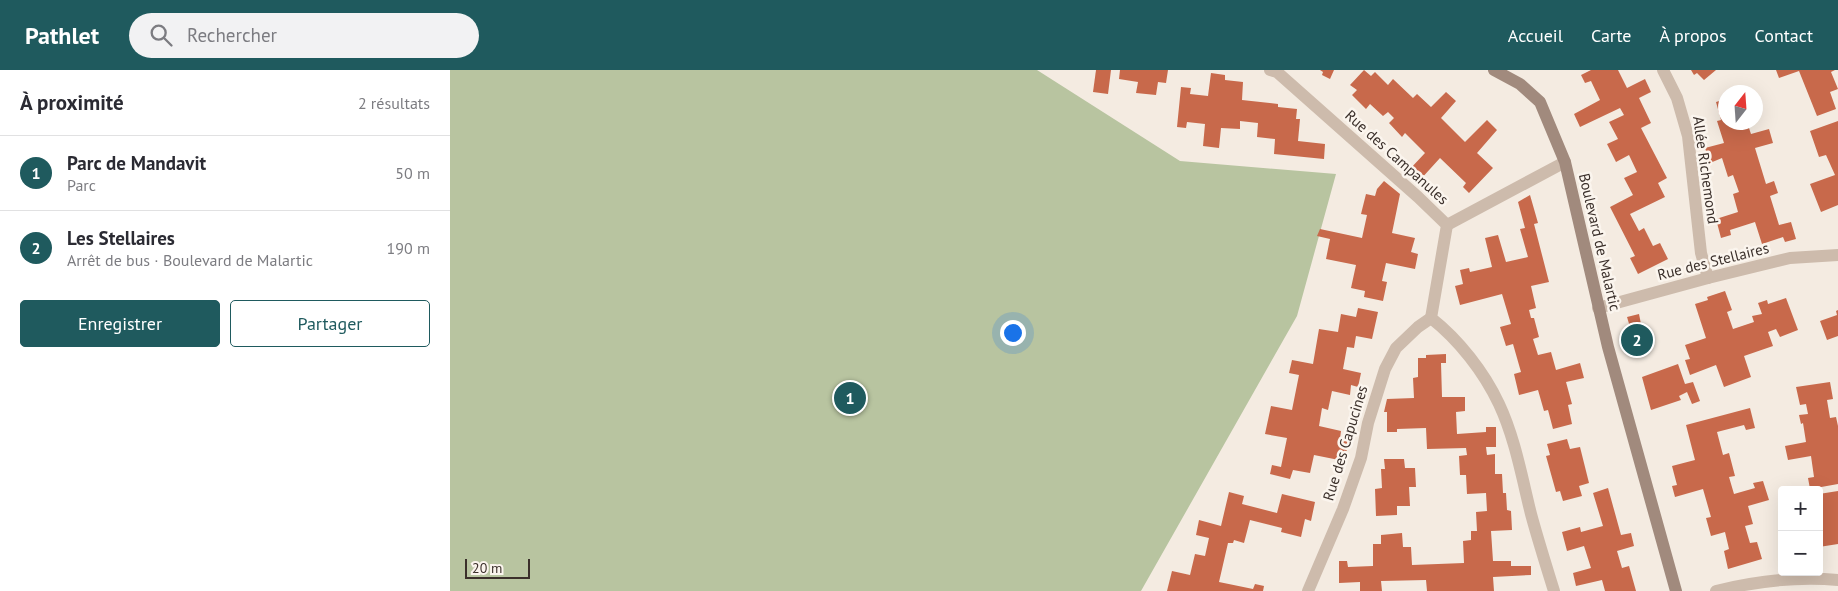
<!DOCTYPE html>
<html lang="fr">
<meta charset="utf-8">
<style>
body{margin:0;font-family:"PT Sans",sans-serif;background:#f2f2f3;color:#2b2b33}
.controls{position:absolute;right:15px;bottom:15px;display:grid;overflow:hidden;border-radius:5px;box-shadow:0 5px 20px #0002}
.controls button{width:45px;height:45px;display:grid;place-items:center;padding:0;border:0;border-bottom:1px solid #e1e1e2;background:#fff;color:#2b2b33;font:25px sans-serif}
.compass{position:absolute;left:1268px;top:15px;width:45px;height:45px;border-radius:50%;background:#fff;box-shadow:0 5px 20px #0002;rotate:17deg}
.scale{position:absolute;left:15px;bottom:12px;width:65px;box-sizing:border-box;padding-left:5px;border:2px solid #3b302b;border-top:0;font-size:14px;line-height:18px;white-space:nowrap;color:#3b302b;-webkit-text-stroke:4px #fbf5ee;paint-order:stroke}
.you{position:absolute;left:562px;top:262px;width:18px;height:18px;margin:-12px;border:4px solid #fff;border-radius:50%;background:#1a73e8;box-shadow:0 0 0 8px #1a73e833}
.badge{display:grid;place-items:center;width:32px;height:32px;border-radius:50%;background:#1f5a5e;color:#fff;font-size:16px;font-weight:700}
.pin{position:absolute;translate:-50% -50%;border:2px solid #fff;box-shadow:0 1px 5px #0006}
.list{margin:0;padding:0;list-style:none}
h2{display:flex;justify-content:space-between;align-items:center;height:65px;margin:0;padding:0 20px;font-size:21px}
h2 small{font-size:16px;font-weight:400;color:#7c7c81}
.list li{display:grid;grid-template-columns:32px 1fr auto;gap:15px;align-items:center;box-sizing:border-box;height:75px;padding:0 20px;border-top:1px solid #e1e1e2}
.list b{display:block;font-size:19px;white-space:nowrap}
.list p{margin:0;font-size:16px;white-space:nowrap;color:#7c7c81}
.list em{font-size:16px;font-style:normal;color:#7c7c81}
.actions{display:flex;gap:10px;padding:15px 20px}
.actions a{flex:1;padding:11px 0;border:1px solid #1f5a5e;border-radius:5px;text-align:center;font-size:18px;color:#1f5a5e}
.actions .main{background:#1f5a5e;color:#fff}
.icon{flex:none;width:28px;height:28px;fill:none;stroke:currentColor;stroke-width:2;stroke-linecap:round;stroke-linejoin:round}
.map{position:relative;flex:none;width:1388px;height:521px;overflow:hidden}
header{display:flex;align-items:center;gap:30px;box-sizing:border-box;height:70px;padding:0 25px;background:#1f5a5e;color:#fff}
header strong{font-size:24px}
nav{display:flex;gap:28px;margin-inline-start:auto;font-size:18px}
.search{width:350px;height:45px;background:#f2f2f3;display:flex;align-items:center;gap:12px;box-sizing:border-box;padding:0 18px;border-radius:28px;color:#7c7c81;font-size:19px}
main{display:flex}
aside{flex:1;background:#fff}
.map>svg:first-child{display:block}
.green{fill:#b8c4a0}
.building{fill:#c8694b}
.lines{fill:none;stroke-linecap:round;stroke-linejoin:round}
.street{stroke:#cdbbac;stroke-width:12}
.secondary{stroke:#a18a7d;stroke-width:12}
.labels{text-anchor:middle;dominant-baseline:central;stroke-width:5;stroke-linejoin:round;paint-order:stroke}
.street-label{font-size:15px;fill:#3b302b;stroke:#fbf5ee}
</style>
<header>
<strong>Pathlet</strong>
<div class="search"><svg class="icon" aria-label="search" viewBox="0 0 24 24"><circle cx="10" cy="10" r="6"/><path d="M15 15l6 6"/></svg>Rechercher</div>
<nav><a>Accueil</a><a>Carte</a><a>À propos</a><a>Contact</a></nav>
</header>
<main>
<aside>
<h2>À proximité<small>2 résultats</small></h2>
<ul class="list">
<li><span class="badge">1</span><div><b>Parc de Mandavit</b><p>Parc</p></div><em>50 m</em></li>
<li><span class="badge">2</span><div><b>Les Stellaires</b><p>Arrêt de bus · Boulevard de Malartic</p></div><em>190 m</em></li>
</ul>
<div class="actions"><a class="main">Enregistrer</a><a>Partager</a></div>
</aside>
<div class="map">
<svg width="1388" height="521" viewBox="0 0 1388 521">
<rect width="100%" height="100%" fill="#f4ebe1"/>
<polygon class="green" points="0,0 587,0 730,91 886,104 847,246 691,521 0,521"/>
<g class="building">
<polygon points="646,0 661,0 658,24 643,22"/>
<polygon points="670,0 718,0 716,13 708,12 706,25 686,23 688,12 669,9"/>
<polygon points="870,0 884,0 880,9 872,5 873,2"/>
<polygon points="914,0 921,6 925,2 938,15 943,9 963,28 967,24 981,37 996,22 1006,31 991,48 1015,72 1037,50 1047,60 1027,83 1043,98 1019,123 1013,117 1016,113 990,88 970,110 959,100 975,83 955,63 952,67 939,53 944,48 938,42 933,46 920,34 916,39 902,25 907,20 900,15"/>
<polygon points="1141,0 1168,0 1177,18 1195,9 1201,22 1189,28 1201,53 1191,58 1217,108 1208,113 1215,127 1180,144 1189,161 1194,158 1203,176 1210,173 1218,189 1188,204 1180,188 1185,186 1160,137 1183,125 1174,108 1187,102 1179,85 1166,92 1157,74 1168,69 1159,52 1174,45 1170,38 1130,57 1124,44 1150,30 1141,11 1135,13 1131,5"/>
<polygon points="1241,0 1266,0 1254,10 1247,3 1244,5"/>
<polygon points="1326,0 1385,0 1381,2 1388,19 1380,22 1386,39 1367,46 1349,1 1329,8"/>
<polygon points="761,3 775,5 775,10 793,12 792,30 828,34 828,37 847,39 846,49 850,49 848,71 875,74 874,89 824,84 825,69 807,67 808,53 790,51 790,59 771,58 769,78 753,76 755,54 737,52 736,58 727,57 731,17 741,18 740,24 758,26"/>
<polygon points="1276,29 1276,52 1297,52 1301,64 1319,59 1323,73 1305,78 1316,114 1324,111 1328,123 1320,126 1329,155 1341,152 1346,169 1335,172 1333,167 1312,174 1305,152 1280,160 1281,165 1271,168 1266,149 1288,142 1283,124 1289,122 1283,105 1278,107 1272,88 1260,93 1255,78 1274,73 1267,51 1271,50 1266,32"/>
<polygon points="1388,51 1388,135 1371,142 1360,114 1385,105 1376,85 1369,87 1360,61"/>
<polygon points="934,111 950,124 942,163 965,168 961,182 968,184 965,199 936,193 932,211 937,212 933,231 914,227 915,221 901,218 906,195 876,189 880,169 867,166 870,159 912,168 917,145 911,144 916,124 925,126 927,119"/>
<polygon points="1080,125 1088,153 1084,154 1099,212 1081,216 1086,238 1079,240 1081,248 1084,248 1089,267 1083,269 1088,285 1101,282 1106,300 1130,293 1134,308 1116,312 1122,334 1118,335 1122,354 1103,359 1098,340 1094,341 1088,320 1069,325 1064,304 1071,302 1063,274 1056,276 1050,257 1061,254 1052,224 1010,235 1005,216 1013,214 1010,200 1019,198 1020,202 1042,197 1035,168 1048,165 1056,192 1078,187 1070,159 1075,158 1068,132"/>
<polygon points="1275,221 1282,240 1277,242 1283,259 1304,252 1302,246 1312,244 1308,233 1317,230 1318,234 1336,228 1348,260 1330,267 1326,259 1318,262 1323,276 1294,286 1301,307 1274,317 1266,295 1240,305 1235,290 1240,289 1235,275 1256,268 1245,234 1258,230 1257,227"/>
<polygon points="908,238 928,242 922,269 906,266 904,278 897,277 893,299 911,303 908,317 901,315 900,325 882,321 878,340 872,338 869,356 891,361 890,369 899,371 894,391 864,385 860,403 843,400 840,409 820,404 822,395 831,397 837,368 815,364 821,336 842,340 849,305 839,303 842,290 863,294 869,259 888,262 891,244 906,247"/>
<polygon points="1388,240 1388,266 1377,270 1370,251 1387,245 1386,241"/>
<polygon points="1189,244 1191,254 1180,257 1177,247"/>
<polygon points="996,284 996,293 991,293 992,327 1015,327 1015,341 1006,342 1007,364 1036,362 1036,357 1046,357 1046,377 1036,377 1037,385 1045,384 1045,404 1052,404 1053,423 1056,423 1057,440 1061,441 1062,460 1041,461 1043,491 1061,491 1061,496 1081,496 1081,505 1043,507 1044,521 977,521 976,510 931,511 932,521 910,521 910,512 889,513 889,491 897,491 898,497 923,496 923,474 931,474 931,465 952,463 953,477 961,477 962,495 1014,493 1013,471 1021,470 1021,461 1027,461 1026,442 1037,441 1036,423 1017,424 1016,405 1010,405 1009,386 1017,385 1016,378 977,379 976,358 947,359 947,362 937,362 937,342 934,342 937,329 964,328 963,308 968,307 968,288 976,288 976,285"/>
<polygon points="1228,294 1235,314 1243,312 1250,331 1242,334 1237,322 1229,326 1231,330 1201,340 1192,307"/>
<polygon points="1380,312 1383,329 1377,330 1380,348 1386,347 1388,356 1388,414 1360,419 1358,408 1364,407 1361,386 1338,390 1335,376 1356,372 1353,353 1351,354 1349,345 1358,344 1356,334 1350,335 1346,317"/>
<polygon points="1300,338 1305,358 1296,360 1294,355 1267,362 1273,385 1279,383 1285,406 1279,407 1284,424 1305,418 1303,413 1313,411 1319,430 1298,436 1303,454 1295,456 1300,473 1307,472 1312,489 1278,499 1274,481 1279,479 1275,462 1261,466 1256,448 1261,447 1253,419 1225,427 1222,416 1227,415 1222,396 1245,390 1236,355"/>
<polygon points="1117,369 1120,379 1130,377 1139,413 1129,416 1132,426 1113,431 1110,421 1106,422 1096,386 1100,385 1097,374"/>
<polygon points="934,389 954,389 955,398 965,398 966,417 959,417 960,436 947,436 947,445 926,446 925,419 932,418 931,399 935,399"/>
<polygon points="1158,418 1171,465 1181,463 1184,476 1167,481 1172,498 1179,496 1186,521 1155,521 1152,510 1126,516 1123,503 1141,498 1134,476 1117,481 1112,462 1130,457 1131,462 1153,456 1143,423"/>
<polygon points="1388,421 1388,474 1369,477 1369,424"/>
<polygon points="779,422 794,426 792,434 827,443 832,424 865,432 861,451 855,449 851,467 831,462 832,458 800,450 794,473 784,470 783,473 778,473 769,512 803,519 805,514 814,516 813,521 717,521 722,501 740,505 745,484 755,486 759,468 746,465 749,450 771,456"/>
</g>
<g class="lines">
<g class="street">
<path d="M820,0l7,2 141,125 29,28 -16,93c28,22 53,54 68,86 16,34 23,74 32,110 7,26 15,51 23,77"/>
<polyline points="1213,0 1227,28 1238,66 1251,183 1258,208"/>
<polyline points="997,155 1115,92"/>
<polyline points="1148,238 1258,208 1340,188 1388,185"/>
<polyline points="858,521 893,439 911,388 918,353 935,299 946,278 968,257 981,248"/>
<path d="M1266,521c41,-10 80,-15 122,-11"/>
</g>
<polyline class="secondary" points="1044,0 1070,14 1090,32 1115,92 1158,277 1226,521"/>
</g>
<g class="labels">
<g class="street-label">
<text transform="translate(947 87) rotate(42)">Rue des Campanules</text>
<text transform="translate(1256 100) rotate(82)">Allée Richemond</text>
<text transform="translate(1150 172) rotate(77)">Boulevard de Malartic</text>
<text transform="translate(1263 191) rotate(-14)">Rue des Stellaires</text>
<text transform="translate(895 373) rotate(-73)">Rue des Capucines</text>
</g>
</g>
</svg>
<div class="controls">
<button>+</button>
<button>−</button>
</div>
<svg class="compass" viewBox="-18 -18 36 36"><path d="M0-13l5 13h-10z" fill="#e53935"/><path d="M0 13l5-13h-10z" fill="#7c7c81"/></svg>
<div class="scale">20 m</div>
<div class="you"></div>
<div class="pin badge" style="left:400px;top:328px">1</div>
<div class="pin badge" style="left:1187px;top:270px">2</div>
</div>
</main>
